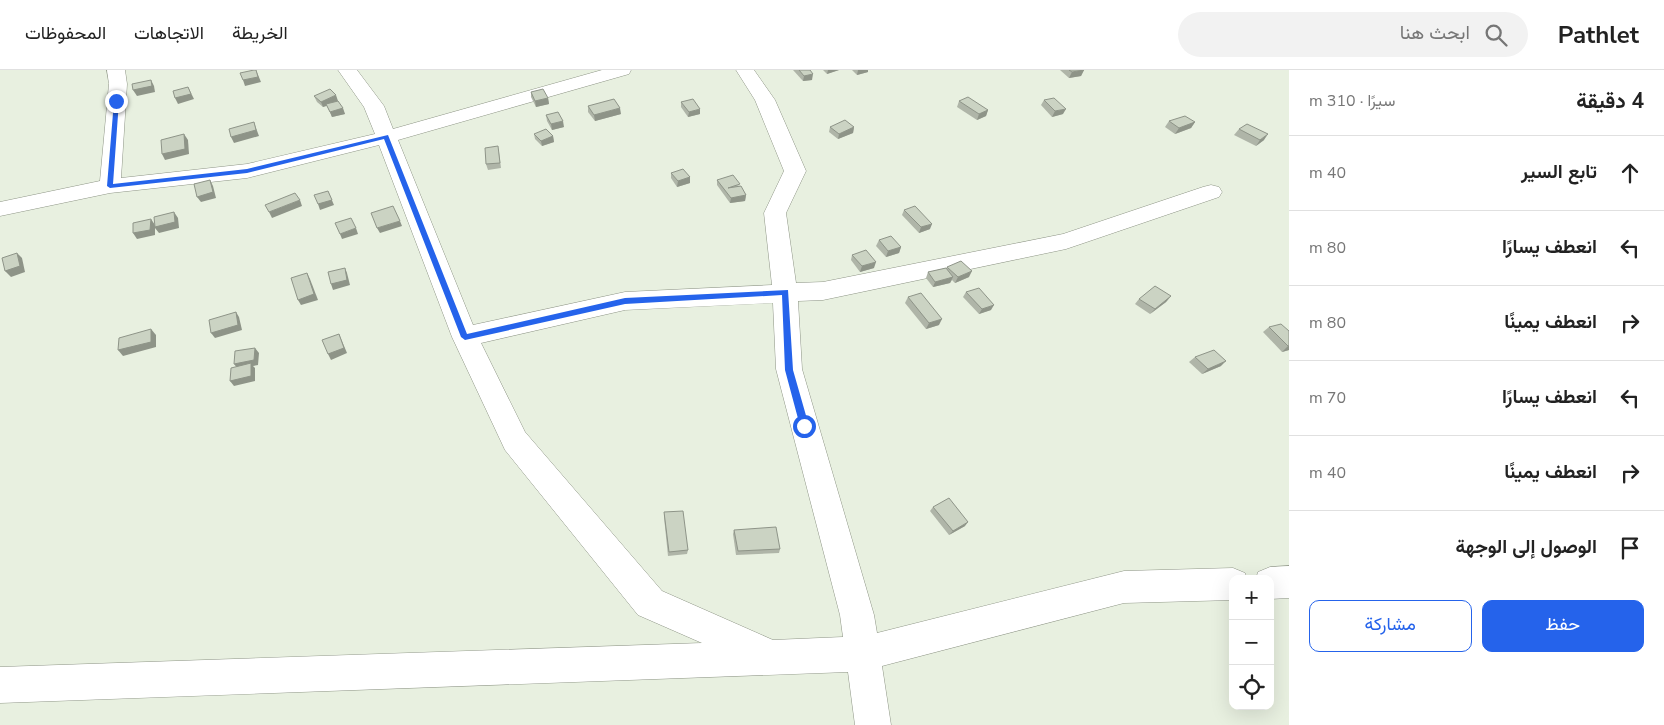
<!DOCTYPE html>
<html lang="ar">
<meta charset="utf-8">
<style>
body{margin:0;font-family:"Nunito Sans",Vazirmatn,sans-serif;background:#f2f2f2;color:#222;direction:rtl}
.controls{position:absolute;right:15px;bottom:15px;display:grid;overflow:hidden;border-radius:10px;box-shadow:0 5px 20px #0002}
.controls button{width:45px;height:45px;display:grid;place-items:center;padding:0;border:0;border-bottom:1px solid #e0e0e0;background:#fff;color:#222;font:25px sans-serif}
.stop{position:absolute;width:15px;height:15px;margin:-11px;border:4px solid #2563eb;border-radius:50%;background:#fff}
.stop.end{background:#2563eb;border-color:#fff;box-shadow:0 1px 5px #0008}
.list{margin:0;padding:0;list-style:none}
h2{display:flex;justify-content:space-between;align-items:center;height:65px;margin:0;padding:0 20px;font-size:21px}
h2 small{font-size:16px;font-weight:400;color:#767676}
.list li{display:grid;grid-template-columns:32px 1fr auto;gap:15px;align-items:center;box-sizing:border-box;height:75px;padding:0 20px;border-top:1px solid #e0e0e0}
.list b{display:block;font-size:19px;white-space:nowrap}
.list em{font-size:16px;font-style:normal;color:#767676}
.actions{display:flex;gap:10px;padding:15px 20px}
.actions a{flex:1;padding:11px 0;border:1px solid #2563eb;border-radius:10px;text-align:center;font-size:18px;color:#2563eb}
.actions .main{background:#2563eb;color:#fff}
.icon{flex:none;width:28px;height:28px;fill:none;stroke:currentColor;stroke-width:2;stroke-linecap:round;stroke-linejoin:round}
.map{position:relative;flex:none;width:1289px;height:655px;overflow:hidden;direction:ltr}
header{display:flex;align-items:center;gap:30px;box-sizing:border-box;height:70px;padding:0 25px;background:#fff;border-bottom:1px solid #e0e0e0}
header strong{font-size:24px}
nav{display:flex;gap:28px;margin-inline-start:auto;font-size:18px}
.search{width:350px;height:45px;background:#f2f2f2;display:flex;align-items:center;gap:12px;box-sizing:border-box;padding:0 18px;border-radius:28px;color:#767676;font-size:19px}
main{display:flex}
aside{flex:1;background:#fff}
.map>svg:first-child{display:block}
.lines{fill:none;stroke-linecap:round;stroke-linejoin:round}
.minor-casing{stroke:#8e9586;stroke-width:1}
.minor{fill:#fff;fill-rule:evenodd}
.wall{fill:#afb5a8}
.shaded-wall{fill:#8e9488}
.building{fill:#cbd3c3;stroke:#8e9488}
.route{fill:#2563eb}
</style>
<header>
<strong>Pathlet</strong>
<div class="search"><svg class="icon" aria-label="search" viewBox="0 0 24 24"><circle cx="10" cy="10" r="6"/><path d="M15 15l6 6"/></svg>ابحث هنا</div>
<nav><a>الخريطة</a><a>الاتجاهات</a><a>المحفوظات</a></nav>
</header>
<main>
<aside>
<h2>4 دقيقة<small>سيرًا · 310 m</small></h2>
<ul class="list">
<li><svg class="icon" aria-label="ahead" viewBox="0 0 24 24"><path d="M12 20V5M6 11l6-6 6 6"/></svg><div><b>تابع السير</b></div><em>40 m</em></li>
<li><svg class="icon" aria-label="left" viewBox="0 0 24 24"><path d="M17 20v-9H6M10 6l-5 5 5 5"/></svg><div><b>انعطف يسارًا</b></div><em>80 m</em></li>
<li><svg class="icon" aria-label="right" viewBox="0 0 24 24"><path d="M7 20v-9h11M14 6l5 5-5 5"/></svg><div><b>انعطف يمينًا</b></div><em>80 m</em></li>
<li><svg class="icon" aria-label="left" viewBox="0 0 24 24"><path d="M17 20v-9H6M10 6l-5 5 5 5"/></svg><div><b>انعطف يسارًا</b></div><em>70 m</em></li>
<li><svg class="icon" aria-label="right" viewBox="0 0 24 24"><path d="M7 20v-9h11M14 6l5 5-5 5"/></svg><div><b>انعطف يمينًا</b></div><em>40 m</em></li>
<li><svg class="icon" aria-label="arrive" viewBox="0 0 24 24"><path d="M6 21V4h12l-3 4 3 4H6"/></svg><div><b>الوصول إلى الوجهة</b></div></li>
</ul>
<div class="actions"><a class="main">حفظ</a><a>مشاركة</a></div>
</aside>
<div class="map">
<svg width="1289" height="655" viewBox="0 0 1289 655">
<rect width="100%" height="100%" fill="#e8f0e0"/>
<g class="lines">
<defs>
<g id="minor">
<path d="M107,0h18l2,14 -6,94 126,-14 128,-30 -11,-27 -26,-37h19l27,36 9,23 209,-59h29l-2,4 -231,66 75,185 152,-33 147,-7 -8,-72 20,-42 -29,-71 -19,-30h18l21,30 31,71 -20,42 10,70 27,-1 240,-48 140,-47 8,-2 8,2 3,5 -3,5 -153,52 -243,51 -25,1 4,68 72,246 3,18 247,-62 109,-3 12,5 2,6h-14v21l-109,3 -242,63 9,59h-36l-7,-53 -848,31v-36l702,-24 -64,-28 -133,-165 -53,-113 -73,-192 -132,33 -137,15 -110,23v-14l100,-21 9,-97zM773,233l3,66 64,246 3,22 -70,3 -111,-49 -137,-159 -44,-89 144,-33z"/>
<polygon points="1289,496 1289,528 1270,529 1270,509 1256,509 1258,502 1270,497"/>
</g>
</defs>
<use href="#minor" class="minor-casing"/>
<use href="#minor" class="minor"/>
</g>
<g class="wall">
<polygon points="793,0 810,0 812,10 803,11"/>
<polygon points="823,0 839,0 827,4"/>
<polygon points="852,0 868,0 868,2 857,5"/>
<polygon points="1060,0 1084,0 1081,6 1069,8"/>
<polygon points="531,22 548,28 549,34 536,37 531,27"/>
<polygon points="314,26 338,31 345,44 332,47 327,36 323,37 317,32"/>
<polygon points="1044,30 1063,44 1052,47 1041,35"/>
<polygon points="959,31 988,40 986,46 977,50 957,37"/>
<polygon points="681,32 700,44 688,47 681,37"/>
<polygon points="588,36 621,44 595,51 588,42"/>
<polygon points="546,45 564,57 552,60 547,51"/>
<polygon points="1169,51 1195,52 1191,58 1175,64 1165,57"/>
<polygon points="830,57 854,57 853,63 838,69 829,62"/>
<polygon points="1239,59 1264,70 1256,76 1234,65"/>
<polygon points="534,64 553,66 554,72 542,76 535,69"/>
<polygon points="499,82 501,98 488,100 486,94"/>
<polygon points="671,103 690,107 690,113 677,117 671,108"/>
<polygon points="717,110 740,116 746,125 745,131 730,133 717,115"/>
<polygon points="904,140 930,159 919,163 902,145"/>
<polygon points="879,170 901,177 899,183 886,187 876,176"/>
<polygon points="852,185 874,198 860,202 851,190"/>
<polygon points="947,197 969,207 955,213 952,210 950,213 933,217 926,208 928,202 946,198"/>
<polygon points="966,222 991,240 979,244 963,227"/>
<polygon points="1171,226 1166,232 1150,244 1135,234 1139,229"/>
<polygon points="908,227 939,255 926,259 905,233"/>
<polygon points="1269,257 1289,261 1289,280 1282,282 1263,262"/>
<polygon points="1195,287 1221,296 1202,304 1189,292"/>
<polygon points="933,437 965,456 949,465 930,441"/>
<polygon points="664,442 688,480 687,484 668,486 664,447"/>
<polygon points="734,460 780,479 779,483 736,485 733,464"/>
</g>
<g class="shaded-wall">
<polygon points="256,0 261,12 245,16 243,10"/>
<polygon points="828,0 839,0 827,4"/>
<polygon points="858,0 868,0 868,2 857,5"/>
<polygon points="1084,0 1081,6 1069,8 1072,2"/>
<polygon points="813,4 812,10 803,11 804,6"/>
<polygon points="151,10 154,16 155,22 137,26 133,20"/>
<polygon points="188,17 194,29 178,34 175,28"/>
<polygon points="336,25 338,31 323,37 321,32"/>
<polygon points="548,28 549,34 536,37 535,31"/>
<polygon points="343,38 345,44 332,47 330,42"/>
<polygon points="620,38 621,44 595,51 594,45"/>
<polygon points="700,39 700,44 688,47 689,42"/>
<polygon points="1066,39 1063,44 1052,47 1055,41"/>
<polygon points="988,40 986,46 977,50 979,44"/>
<polygon points="563,51 564,57 552,60 551,54"/>
<polygon points="254,52 256,58 259,66 234,73 231,67"/>
<polygon points="1195,52 1191,58 1175,64 1179,58"/>
<polygon points="854,57 853,63 838,69 839,64"/>
<polygon points="184,64 188,70 189,84 165,90 162,84"/>
<polygon points="1268,64 1264,70 1256,76 1260,70"/>
<polygon points="553,66 554,72 542,76 541,71"/>
<polygon points="690,107 690,113 677,117 678,111"/>
<polygon points="210,110 213,116 216,128 201,132 197,127"/>
<polygon points="328,121 334,135 320,140 318,134"/>
<polygon points="746,125 745,131 730,133 731,128"/>
<polygon points="300,130 302,136 272,148 269,142"/>
<polygon points="174,142 178,148 179,158 159,163 155,158 155,165 137,169 133,163 151,149 155,155"/>
<polygon points="400,151 402,156 380,163 377,158"/>
<polygon points="932,154 930,159 919,163 921,157"/>
<polygon points="356,158 358,164 342,169 340,164"/>
<polygon points="901,177 899,183 886,187 888,181"/>
<polygon points="17,183 22,188 25,202 11,207 5,201"/>
<polygon points="876,192 874,198 860,202 862,196"/>
<polygon points="345,198 347,203 350,215 333,220 331,214"/>
<polygon points="972,201 969,207 955,213 958,207"/>
<polygon points="307,203 310,209 318,230 301,235 298,230"/>
<polygon points="953,207 950,213 933,217 935,212"/>
<polygon points="1171,226 1166,232 1150,244 1155,239"/>
<polygon points="994,235 991,240 979,244 982,239"/>
<polygon points="236,242 239,247 242,260 215,268 211,263"/>
<polygon points="942,249 939,255 926,259 929,253"/>
<polygon points="151,259 156,265 156,277 123,286 118,280"/>
<polygon points="339,264 347,283 331,290 328,284"/>
<polygon points="1288,276 1289,276 1289,280 1282,282"/>
<polygon points="255,278 259,283 258,295 253,296 255,298 255,311 234,316 230,311 238,299 234,294"/>
<polygon points="1226,291 1221,296 1202,304 1208,299"/>
<polygon points="968,452 965,456 949,465 953,461"/>
</g>
<g class="building">
<polygon points="254,0 256,0 258,7 243,10 240,3"/>
<polygon points="799,0 810,0 813,4 804,6"/>
<polygon points="1069,0 1084,0 1072,2"/>
<polygon points="151,10 152,16 133,20 132,14"/>
<polygon points="188,17 191,24 175,28 173,21"/>
<polygon points="330,19 336,25 321,32 314,26"/>
<polygon points="543,19 548,28 535,31 531,22"/>
<polygon points="968,27 988,40 979,44 959,31"/>
<polygon points="1054,28 1066,39 1055,41 1044,30"/>
<polygon points="614,29 620,38 594,45 588,36"/>
<polygon points="693,29 700,39 689,42 681,32"/>
<polygon points="338,31 343,38 330,42 326,34"/>
<polygon points="558,42 563,51 551,54 546,45"/>
<polygon points="1185,46 1195,52 1179,58 1169,51"/>
<polygon points="845,50 854,57 839,64 830,57"/>
<polygon points="254,52 256,60 231,67 229,59"/>
<polygon points="1247,54 1268,64 1260,70 1239,59"/>
<polygon points="546,59 553,66 541,71 534,64"/>
<polygon points="184,64 185,79 162,84 161,70"/>
<polygon points="498,76 500,93 486,94 485,78"/>
<polygon points="683,99 690,107 678,111 671,103"/>
<polygon points="733,105 740,114 728,118 741,116 746,125 731,128 717,110"/>
<polygon points="210,110 213,122 197,127 194,114"/>
<polygon points="328,121 332,130 318,134 314,125"/>
<polygon points="295,123 300,130 269,142 265,135"/>
<polygon points="393,136 400,151 377,158 371,143"/>
<polygon points="915,136 932,154 921,157 904,140"/>
<polygon points="174,142 175,152 155,157 154,147"/>
<polygon points="351,148 356,158 340,164 335,153"/>
<polygon points="151,149 150,160 133,163 133,153"/>
<polygon points="891,166 901,177 888,181 879,170"/>
<polygon points="866,180 876,192 862,196 852,185"/>
<polygon points="17,183 20,196 5,201 2,188"/>
<polygon points="961,191 972,201 958,207 947,197"/>
<polygon points="345,198 347,210 331,214 328,202"/>
<polygon points="946,198 953,207 935,212 928,202"/>
<polygon points="307,203 314,224 298,230 291,208"/>
<polygon points="1155,216 1171,226 1155,239 1139,229"/>
<polygon points="979,218 994,235 982,239 966,222"/>
<polygon points="921,223 942,249 929,253 908,227"/>
<polygon points="236,242 238,255 211,263 209,250"/>
<polygon points="1281,254 1289,261 1289,276 1288,276 1269,257"/>
<polygon points="151,259 151,272 118,280 119,268"/>
<polygon points="339,264 344,278 328,284 322,270"/>
<polygon points="255,278 254,290 234,294 235,281"/>
<polygon points="1214,280 1226,291 1208,299 1195,287"/>
<polygon points="251,293 251,306 230,311 231,298"/>
<polygon points="949,428 968,452 953,461 933,437"/>
<polygon points="683,441 688,480 669,482 664,442"/>
<polygon points="776,457 780,479 738,481 734,460"/>
</g>
<polygon class="route" points="116,29 119,31 113,114 247,99 388,65 467,264 625,228 788,220 793,300 809,356 804,360 800,356 785,300 782,225 625,234 465,270 461,267 384,69 247,103 110,118 107,116 114,31"/>
</svg>
<div class="controls">
<button>+</button>
<button>−</button>
<button><svg class="icon" aria-label="locate" viewBox="0 0 24 24"><circle cx="12" cy="12" r="6"/><path d="M12 2v4M12 18v4M2 12h4M18 12h4"/></svg></button>
</div>
<div class="stop" style="left:804px;top:356px"></div>
<div class="stop end" style="left:116px;top:31px"></div>
</div>
</main>
